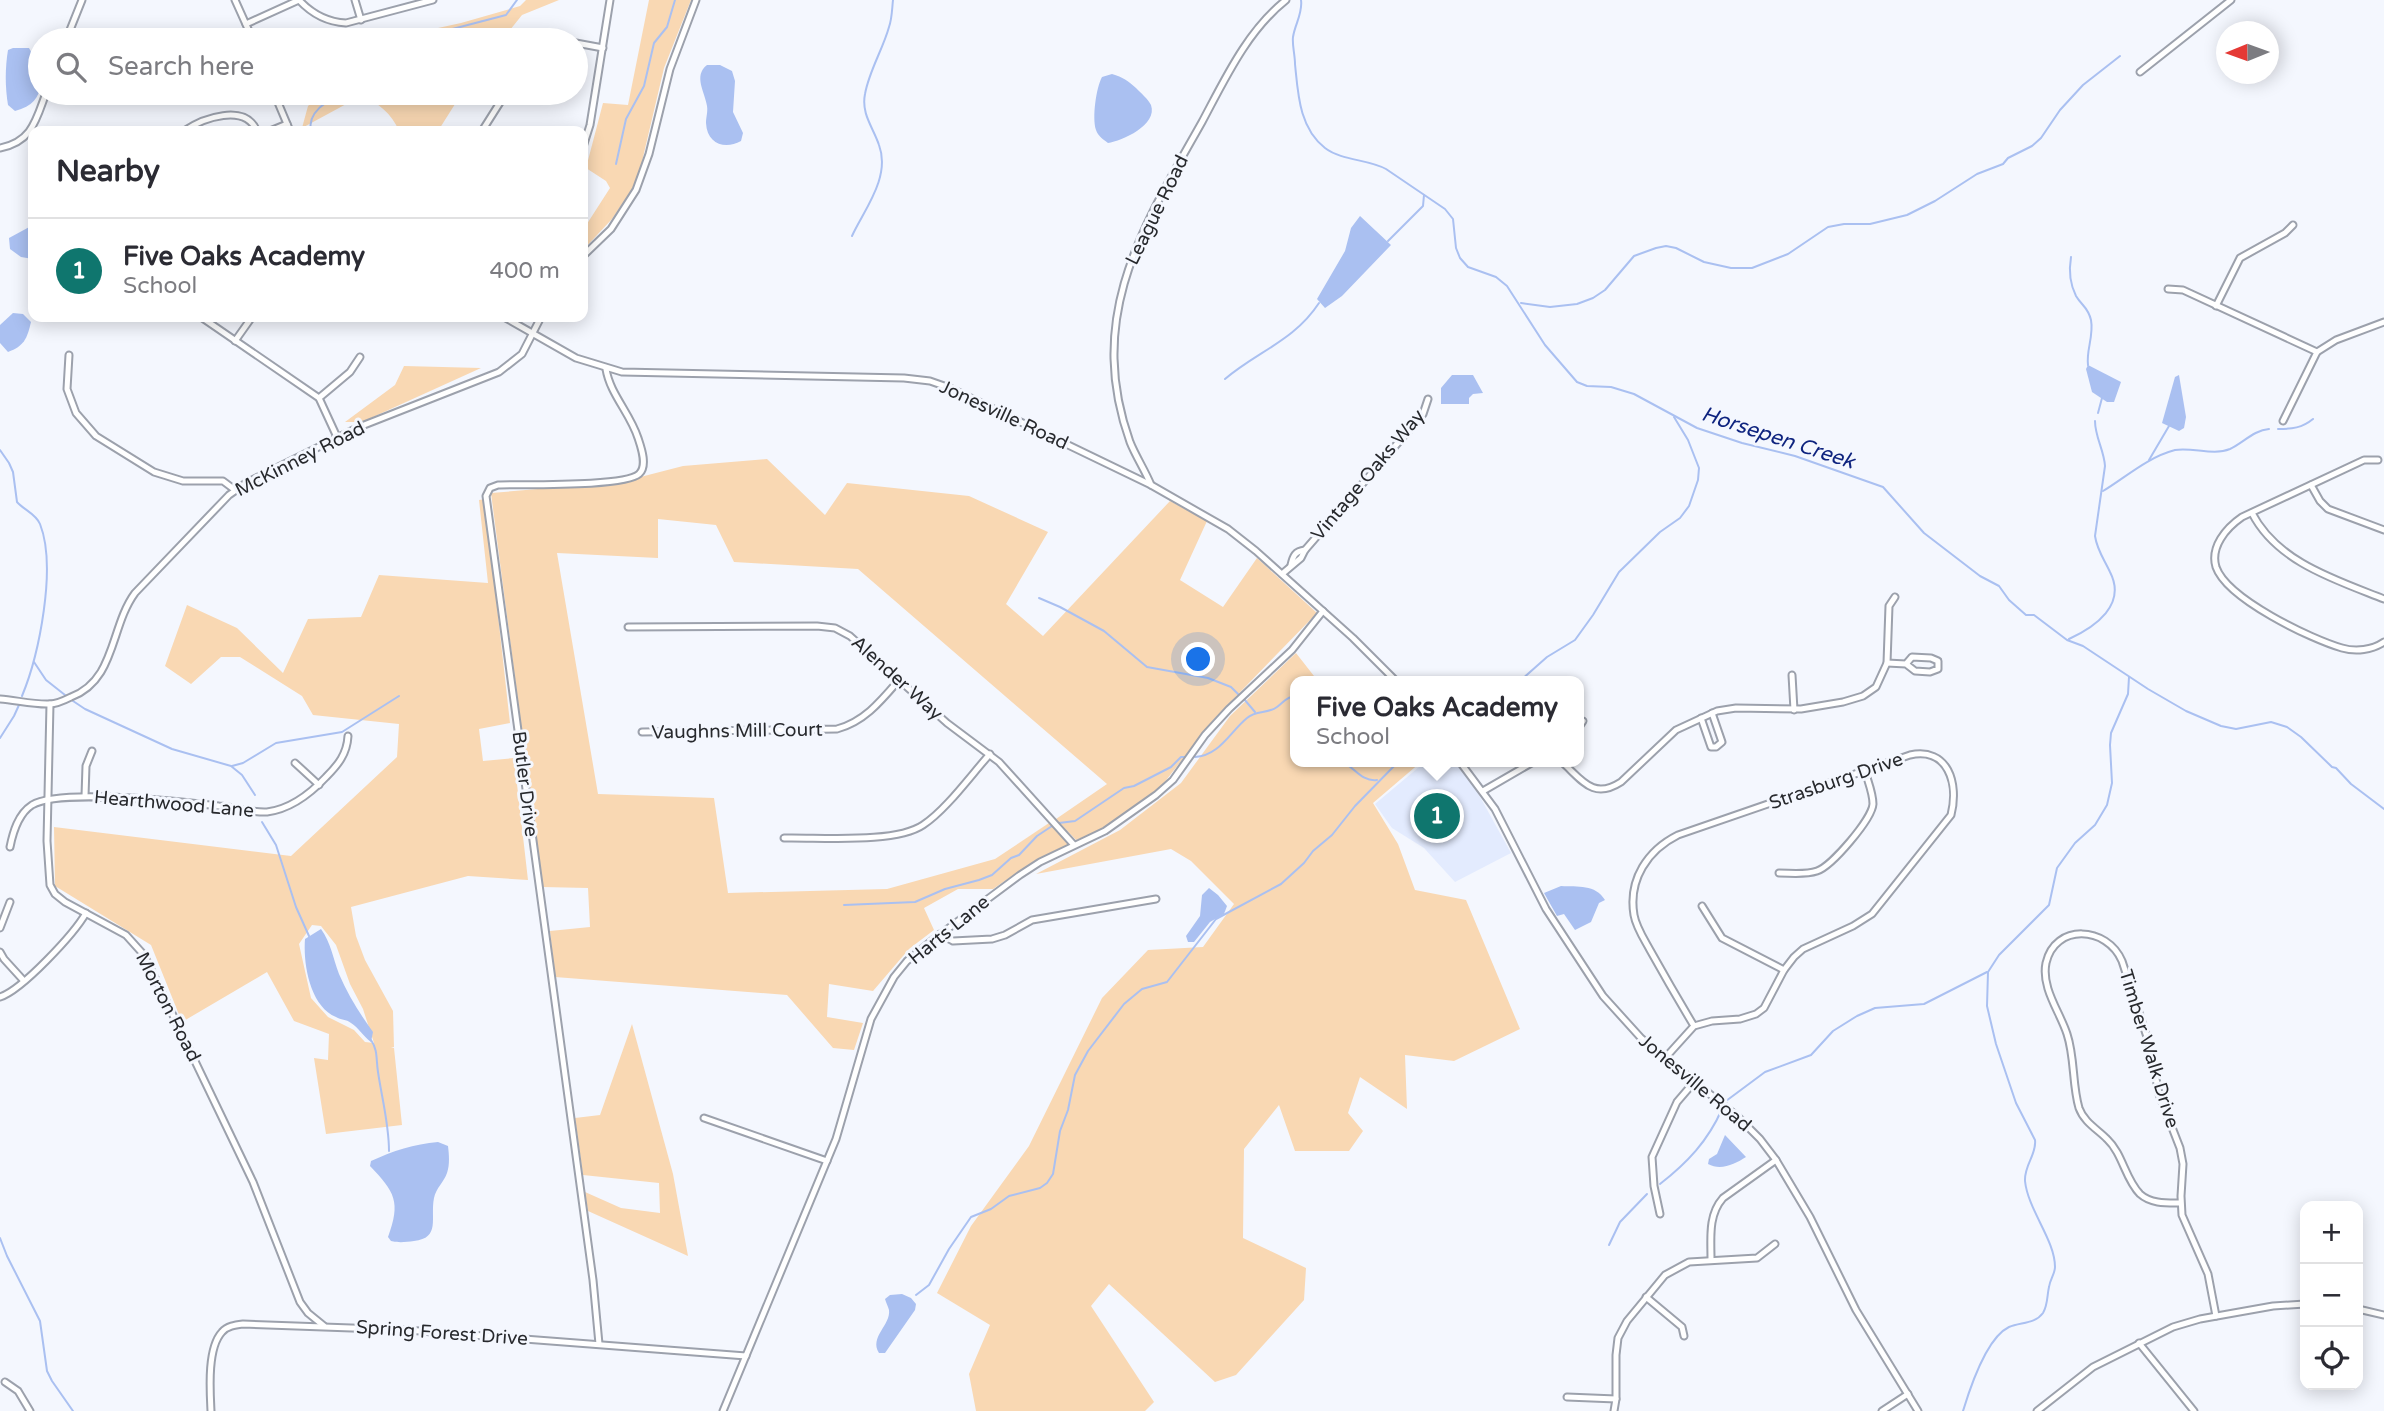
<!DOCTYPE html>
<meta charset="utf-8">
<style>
body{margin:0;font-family:"Varela Round",sans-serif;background:#f2f2f3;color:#2b2b33}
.controls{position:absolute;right:21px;bottom:21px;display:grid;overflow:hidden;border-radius:14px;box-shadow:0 4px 18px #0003}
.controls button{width:63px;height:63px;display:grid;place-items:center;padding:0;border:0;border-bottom:2px solid #e1e1e2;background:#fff;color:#2b2b33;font:35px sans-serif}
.compass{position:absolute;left:2216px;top:21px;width:63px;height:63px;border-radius:50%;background:#fff;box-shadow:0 4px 18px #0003;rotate:269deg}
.you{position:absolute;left:1199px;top:660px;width:24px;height:24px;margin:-18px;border:5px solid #fff;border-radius:50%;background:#1a73e8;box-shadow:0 0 0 10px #1a73e833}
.badge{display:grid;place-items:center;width:46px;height:46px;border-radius:50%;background:#0f766e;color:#fff;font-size:23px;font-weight:700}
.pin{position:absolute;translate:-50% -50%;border:4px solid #fff;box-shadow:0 2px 7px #0006}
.popup{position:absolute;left:1290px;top:676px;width:294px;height:91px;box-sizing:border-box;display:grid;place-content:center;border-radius:14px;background:#fff;filter:drop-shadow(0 2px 5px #0005);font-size:23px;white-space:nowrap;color:#7c7c81}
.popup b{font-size:26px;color:#2b2b33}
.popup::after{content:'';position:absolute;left:50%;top:100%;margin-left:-14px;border:14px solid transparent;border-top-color:#fff}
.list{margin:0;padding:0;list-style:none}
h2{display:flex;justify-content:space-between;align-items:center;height:91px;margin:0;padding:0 28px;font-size:30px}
h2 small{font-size:23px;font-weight:400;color:#7c7c81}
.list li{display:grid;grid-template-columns:46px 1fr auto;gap:21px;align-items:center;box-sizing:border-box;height:105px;padding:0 28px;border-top:2px solid #e1e1e2}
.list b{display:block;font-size:26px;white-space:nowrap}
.list p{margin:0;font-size:23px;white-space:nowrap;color:#7c7c81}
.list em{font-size:23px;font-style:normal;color:#7c7c81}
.icon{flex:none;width:38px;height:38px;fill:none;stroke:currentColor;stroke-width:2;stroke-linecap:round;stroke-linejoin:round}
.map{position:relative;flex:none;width:2384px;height:1411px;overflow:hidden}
.search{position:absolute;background:#fff;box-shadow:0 4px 18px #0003;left:28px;top:28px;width:560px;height:77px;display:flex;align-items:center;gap:18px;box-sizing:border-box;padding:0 24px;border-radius:38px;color:#7c7c81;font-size:26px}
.panel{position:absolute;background:#fff;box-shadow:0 4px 18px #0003;left:28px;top:126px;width:560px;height:196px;border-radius:14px}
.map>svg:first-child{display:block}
.built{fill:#e3ebfe}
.green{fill:#f9d8b3;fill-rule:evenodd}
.water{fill:#aac0f1}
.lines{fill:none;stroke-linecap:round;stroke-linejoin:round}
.stream{stroke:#aac0f1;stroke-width:2}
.minor-casing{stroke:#9ca1ac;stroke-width:9}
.minor{stroke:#fff;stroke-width:5}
.labels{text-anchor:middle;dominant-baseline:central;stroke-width:6;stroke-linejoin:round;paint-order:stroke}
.street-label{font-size:19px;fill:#27292d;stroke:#f4f7fe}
.water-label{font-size:21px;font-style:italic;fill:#0f247f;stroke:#f4f7fe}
</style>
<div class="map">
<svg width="2384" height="1411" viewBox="0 0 2384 1411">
<rect width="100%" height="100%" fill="#f4f7fe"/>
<polygon class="built" points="1425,762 1454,762 1474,786 1511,853 1455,882 1424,848 1392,828 1375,804"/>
<g class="green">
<polygon points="526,0 559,0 522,15 502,40 383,40 461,23 520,6"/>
<polygon points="649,0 691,0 664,68 640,170 632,189 612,219 583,250 583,230 610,188 606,181 586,168 603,103 628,105"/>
<path d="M323,93h139l-24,38h-39c-7,-17 -21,-29 -38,-35l-59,32 6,-22z"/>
<polygon points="404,366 481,368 362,422 345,422 395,385"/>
<polygon points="767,459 825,515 847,483 969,496 1048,532 1006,604 1043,636 1170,501 1207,521 1180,580 1223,607 1257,558 1317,613 1214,719 1160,788 1102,829 1076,840 1056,819 1107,784 858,569 734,562 716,525 658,519 658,558 557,553 598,794 714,798 728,893 887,889 995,859 1049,823 1069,844 1037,859 993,889 958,889 924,908 934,930 909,949 873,991 829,984 827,1017 863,1023 854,1050 833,1048 787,995 555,977 550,931 590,927 588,888 542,887 491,493 621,482 683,466"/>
<path d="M485,499l25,224 -31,6 4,32 31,-3 14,122 -60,-4 -117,31 5,29 9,24 28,51 1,36h-3l3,1 8,77 -76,9 -12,-76 14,2 1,-26 -35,-13 -27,-49 -85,50 -31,-77 -96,-59 -1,-59 237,29 106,-99 2,-33 -86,-9 -11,-19 -62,-39h-19l-30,27 -26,-18 22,-61 50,23 46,45 25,-54 53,-2 18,-42 109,8 -9,-83zM312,925l9,1 15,19 14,39 13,25 11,34 -9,-1 -11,-12 -26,-13 -17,-19 -12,-54z"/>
<polygon points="1296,653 1314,676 1313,681 1295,681 1295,762 1421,762 1373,803 1398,844 1415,890 1466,900 1520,1029 1454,1061 1405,1055 1407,1109 1360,1077 1348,1113 1363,1131 1349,1151 1295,1151 1279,1105 1244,1149 1243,1238 1306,1268 1304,1300 1236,1375 1215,1382 1109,1284 1091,1306 1154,1402 1145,1411 976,1411 969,1374 990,1325 937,1293 971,1226 1029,1146 1102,998 1148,950 1203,947 1234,904 1191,861 1171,849 1036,874 1120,830 1181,783 1230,716"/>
<polygon points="632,1024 673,1174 688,1256 588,1211 585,1192 621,1208 660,1213 659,1183 583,1175 575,1118 600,1115"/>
</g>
<g class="water">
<path d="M13,48h16c14,24 21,54 -14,63l-7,-6c-3,-18 -3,-37 0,-55z"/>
<path d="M707,65h13l12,6 3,10 -2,31 10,21 -2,8c-16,9 -34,3 -35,-18 0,-6 2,-11 1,-17 -2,-14 -14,-30 0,-41z"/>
<path d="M1112,74c11,3 16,7 24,14 5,5 12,11 15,17 7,20 -29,36 -43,38 -4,-3 -10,-7 -12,-13 -4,-12 0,-42 6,-53z"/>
<polygon points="1360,216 1391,245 1342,296 1325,308 1317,299 1345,251 1351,228"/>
<polygon points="33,225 33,259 21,257 10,249 9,238"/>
<path d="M13,313l10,1 8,8c-4,17 -7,24 -23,30l-8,-9v-18z"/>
<polygon points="2088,365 2121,382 2114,402 2107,402 2092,392 2086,369"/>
<polygon points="1452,375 1473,375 1483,393 1473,394 1469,398 1469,404 1441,404 1441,388"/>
<polygon points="2179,375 2186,417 2184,428 2179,431 2162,423 2175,377"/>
<path d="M1561,886c17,1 34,-2 44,14l-6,3 -8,19 -16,8 -11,-16 -7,2 -13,-23z"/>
<polygon points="1209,888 1218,895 1227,906 1224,914 1210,922 1194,942 1188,942 1186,936 1200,916 1202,895"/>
<path d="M321,929c10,14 12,29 18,45 9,21 21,40 34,58l-2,10c-8,-6 -12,-14 -20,-19 -5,-4 -10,-3 -15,-6 -26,-11 -33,-53 -31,-78z"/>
<path d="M1725,1135l21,22c-11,7 -25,14 -38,7l1,-5 8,-5z"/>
<path d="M438,1142l10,4c1,8 2,19 -1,27 -3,9 -11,15 -13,25 -4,20 7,40 -20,43 -8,1 -15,2 -23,0l-3,-4c13,-35 7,-45 -18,-71l1,-5c22,-10 43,-17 67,-19z"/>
<path d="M902,1294l9,4 5,6 -1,6 -30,43h-6c-10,-16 12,-28 10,-43 -1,-4 -3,-7 -4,-11l5,-4z"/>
</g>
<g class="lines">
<g class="stream">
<path d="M1301,0c2,13 -6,24 -8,37 -1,8 2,18 2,27 3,29 4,64 30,84 17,13 43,11 61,21l59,40 8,10 3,29 4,10 8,9 28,10 11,9 38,59 32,37 10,4 24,1 23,7 63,34 45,15 53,13 88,31 41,46 56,43 19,10 10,14 17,15h8l33,25 16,6 65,43 38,22 35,15 15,3 35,-7 16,5 14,10 31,30 4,1 15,16 33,25"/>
<polyline points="412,40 420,34 437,33 506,15 517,0"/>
<path d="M311,131c-4,-19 16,-30 31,-38"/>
<polyline points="616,164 626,119 644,86 654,43 667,27 675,0"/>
<path d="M852,236c12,-26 39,-59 27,-91 -6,-18 -18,-31 -14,-51 4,-23 18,-45 24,-67 3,-8 3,-18 4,-27"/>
<polyline points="1388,241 1423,206 1424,195"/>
<path d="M2071,257c-2,12 -1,27 5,39 6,10 12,11 15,24 3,16 -5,30 -3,45"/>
<polyline points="1521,303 1550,307 1577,304 1593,298 1605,290 1634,256 1656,248 1666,246 1676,248 1704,262 1731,268 1752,268 1788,254 1828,227 1844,224 1870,224 1907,215 1935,201 1977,174 2003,164 2008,158 2032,146 2041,138 2060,110 2083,85 2120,56"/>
<path d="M1225,379c33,-28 69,-38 94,-76"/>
<polyline points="2098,413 2102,398"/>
<path d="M2278,429c14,0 24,-1 35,-10"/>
<path d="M0,450l9,13 4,9 4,30c7,8 19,12 23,22 17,43 -1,131 -18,172"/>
<polyline points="2149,460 2169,426"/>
<path d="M2103,491c23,-14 45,-34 72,-41 18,-3 38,6 55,-1 13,-6 24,-19 39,-20"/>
<polyline points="1039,598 1060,607 1104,631 1147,667 1208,678 1231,687 1238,694"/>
<path d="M2069,639c26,-12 58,-34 41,-67 -6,-13 -13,-22 -15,-36l10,-70c-1,-16 -10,-29 -10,-45"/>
<polyline points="34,662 46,680 65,695"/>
<polyline points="1520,681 1547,657 1575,640 1593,615 1619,572 1660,532 1680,518 1689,506 1698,480 1699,468 1688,440 1674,417"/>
<polyline points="1244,699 1255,712"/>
<polyline points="73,701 85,709 172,749 231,766 242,775 255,795"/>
<polyline points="0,738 14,716 19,705"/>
<path d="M1195,757c24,-1 35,-25 52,-39 9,-8 21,-4 30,-11 7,-5 9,-10 18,-11"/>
<path d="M1343,762c12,6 19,20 34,18"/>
<polyline points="232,766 243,763 276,743 342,732 399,696"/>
<polyline points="262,822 276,845 296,907 309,936"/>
<polyline points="1059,823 1075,821 1124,788 1134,786 1171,767 1181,757 1185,757"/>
<polyline points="844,905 915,902 945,889 979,880 992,875 1011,858 1019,855 1037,836 1052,826"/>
<path d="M371,1040c7,10 5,20 7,32 4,27 11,52 11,79"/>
<polyline points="1726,1101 1765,1072 1811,1055 1833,1031 1857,1016 1875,1008 1924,1004 1987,972"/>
<path d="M1660,1184c27,-21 48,-43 62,-75"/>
<polyline points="0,1238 7,1256 40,1321 47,1371 52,1381 73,1411"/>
<polyline points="1609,1245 1620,1222 1647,1194"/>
<polyline points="916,1295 929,1285 949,1249 971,1217 991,1209 1009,1196 1040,1188 1047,1183 1053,1174 1060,1131 1068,1110 1075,1075 1088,1051 1124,1004 1142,989 1167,982 1216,919 1281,884 1304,863 1313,851 1332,835 1355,806 1398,762"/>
<path d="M1963,1411c7,-23 23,-73 46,-84 12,-5 26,-3 34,-14 5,-8 4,-18 6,-26 1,-8 6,-13 6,-20 0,-27 -27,-57 -30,-86 -1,-16 12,-27 10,-41l-19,-37 -20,-59 -9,-38 1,-34 11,-17 50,-50 8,-37 18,-25 20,-18 12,-20 5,-22 -2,-38 1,-12 17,-39 1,-17"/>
</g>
<defs>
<g id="minor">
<polyline points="235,0 253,40"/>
<path d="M299,0c13,14 28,22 47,23l87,-23"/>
<polyline points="355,0 361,20"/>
<polyline points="246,24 299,0"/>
<polyline points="66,40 82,0"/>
<polyline points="576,43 603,48"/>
<polyline points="2140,72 2231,0"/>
<polyline points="274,93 290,131"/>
<path d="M184,131c19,-13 61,-28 73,0"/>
<polyline points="270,131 287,124"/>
<polyline points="482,131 506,93"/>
<polyline points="583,147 590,125 610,0"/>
<path d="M0,148c32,-6 36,-28 46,-55"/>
<polyline points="583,256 611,229 636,190 649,154 670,69 696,0"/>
<polyline points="2168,289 2183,290 2317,352"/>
<polyline points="2216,306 2240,258 2285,233 2293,225"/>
<polyline points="201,317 319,398 337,437"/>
<polyline points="504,317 576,358 622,372 904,378 930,381 950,388 1151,485 1228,529 1256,551 1353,638 1396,681"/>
<polyline points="235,341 252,317"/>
<polyline points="69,355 67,389 76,413 96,436 154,472 183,481 223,481 235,490"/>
<polyline points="319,398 350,372 360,357"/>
<polyline points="2283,421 2317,352 2336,340 2384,322"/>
<path d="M2378,460h-14l-122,57c-16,11 -32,30 -26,50 11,32 95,72 126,81 14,4 30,2 42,-6"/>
<path d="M1151,485c-6,-15 -15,-28 -21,-43 -45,-126 13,-215 72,-320 23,-43 45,-91 84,-122"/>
<polyline points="2311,485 2320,501 2328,509 2384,530"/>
<path d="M2252,513c25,49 84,67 132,86"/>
<path d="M1291,565c2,-9 4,-14 14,-15"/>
<polyline points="1282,574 1301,558 1305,550 1423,414 1428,399"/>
<polyline points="628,627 817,626 835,628 850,636 947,723 999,762 1074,845"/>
<polyline points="1887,663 1906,664 1915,671 1930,672 1938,669 1938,661 1931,658 1912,657 1906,664"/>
<polyline points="1792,675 1794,710"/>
<path d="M0,699c15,1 35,6 50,5 6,0 15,-4 21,-7 45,-17 39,-70 64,-104l94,-98 17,-12 113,-56 140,-55 23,-18 19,-37"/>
<polyline points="50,704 47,841 50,885 55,894 65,902 126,935 144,955 253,1182 300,1302 308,1313 324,1326"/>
<polyline points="1701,718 1711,747 1716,747 1722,742 1712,713"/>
<polyline points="1579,727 1583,721"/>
<path d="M642,732l195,-3c27,-7 44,-28 62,-49"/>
<polyline points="1460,762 1495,809 1546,909 1603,996 1641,1038 1738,1117 1760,1139 1776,1160 1810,1217 1856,1310 1918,1411"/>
<path d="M1562,762c20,18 31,38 59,20l55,-52 41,-19 19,-3 65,1 42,-7 20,-6 13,-9 11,-24 2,-57 6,-9"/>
<polyline points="295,763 319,785"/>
<polyline points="1483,791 1533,762"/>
<polyline points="85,796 86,766 92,751"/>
<path d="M784,838c35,-1 111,6 139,-13 23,-15 48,-50 67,-71"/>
<path d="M10,847c3,-15 8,-33 22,-42 28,-17 149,-3 187,1 15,1 33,7 48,6 24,-3 43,-18 59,-35 12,-12 21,-23 22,-41"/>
<path d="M1779,873c12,0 26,2 38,-2 15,-5 55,-52 56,-67 0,-11 -5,-22 -8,-33"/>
<polyline points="1702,906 1722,938 1784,970"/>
<polyline points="0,928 10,902"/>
<polyline points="940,934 953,941 992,939 1005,935 1032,920 1156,899"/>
<polyline points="0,952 4,959 24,981"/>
<path d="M0,997c22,-7 74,-63 86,-84"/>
<path d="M1666,1057l28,-31 18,-5 28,-2 16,-5 8,-6 20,-38 10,-13 9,-8 50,-23 19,-12 79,-99c8,-32 -3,-68 -41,-60l-232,80c-30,15 -50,44 -44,80 2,12 10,24 16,35 14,25 29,51 44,76"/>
<polyline points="704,1118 827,1161"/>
<path d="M2181,1203c-14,0 -30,1 -41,-9 -15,-15 -17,-40 -33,-55 -10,-10 -23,-17 -28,-31 -7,-24 -4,-50 -12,-74 -7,-22 -26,-46 -21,-71 9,-40 61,-37 76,-2l27,82 10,51 21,54 3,16 -2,32 1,19 26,59 8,42"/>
<polyline points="1660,1214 1654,1186 1652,1157 1677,1102 1695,1081"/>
<path d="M1711,1259c0,-21 -3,-44 12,-61l53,-38"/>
<polyline points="1646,1297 1682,1327 1684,1336"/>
<polyline points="2358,1309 2384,1315"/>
<polyline points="2139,1343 2194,1411"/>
<path d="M599,1344l-6,-64 -107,-784 4,-8 8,-3c24,-1 127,2 141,-11 9,-8 2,-27 -1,-36 -8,-25 -28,-44 -32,-69"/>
<polyline points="5,1382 18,1391 30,1411"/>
<polyline points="1567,1397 1616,1399"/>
<path d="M211,1411c-1,-20 -4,-63 11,-79 5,-6 13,-7 21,-8l164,6 339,26"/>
<polyline points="723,1411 836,1139 871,1019 894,977 907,961 934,939 1020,875 1040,862 1105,831 1156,795 1173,780 1205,735 1229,709 1292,650 1323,611"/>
<polyline points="1614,1411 1616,1399 1616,1355 1618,1338 1627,1321 1665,1275 1689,1262 1757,1258 1775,1244"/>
<polyline points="1882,1411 1908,1394"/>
<polyline points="2037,1411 2093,1367 2173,1327 2200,1319 2273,1306 2305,1304"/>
</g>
</defs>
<use href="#minor" class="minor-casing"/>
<use href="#minor" class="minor"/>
</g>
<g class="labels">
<g class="street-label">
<text transform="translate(1157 210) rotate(-64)">League Road</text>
<text transform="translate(1004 415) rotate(25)">Jonesville Road</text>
<text transform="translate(300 459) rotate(-27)">McKinney Road</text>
<text transform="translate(1368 475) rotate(-50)">Vintage Oaks Way</text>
<text transform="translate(897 678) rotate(42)">Alender Way</text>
<text transform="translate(737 731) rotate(-1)">Vaughns Mill Court</text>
<text transform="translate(1836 781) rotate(-19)">Strasburg Drive</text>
<text transform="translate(525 784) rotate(83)">Butler Drive</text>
<text transform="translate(174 804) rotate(5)">Hearthwood Lane</text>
<text transform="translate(949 930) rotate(-39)">Harts Lane</text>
<text transform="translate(168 1007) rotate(63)">Morton Road</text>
<text transform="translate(2149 1049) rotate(73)">Timber Walk Drive</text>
<text transform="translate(1695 1083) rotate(40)">Jonesville Road</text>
<text transform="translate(442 1333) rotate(4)">Spring Forest Drive</text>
</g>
<g class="water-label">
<text transform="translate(1778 438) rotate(18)">Horsepen Creek</text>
</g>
</g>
</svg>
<div class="controls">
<button>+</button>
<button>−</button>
<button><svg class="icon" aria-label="locate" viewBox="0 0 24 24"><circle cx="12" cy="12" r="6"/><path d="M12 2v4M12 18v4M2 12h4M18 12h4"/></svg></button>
</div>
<svg class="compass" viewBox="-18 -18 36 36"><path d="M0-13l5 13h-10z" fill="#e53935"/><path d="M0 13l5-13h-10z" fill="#7c7c81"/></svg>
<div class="you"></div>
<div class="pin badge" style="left:1437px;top:816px">1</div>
<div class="popup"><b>Five Oaks Academy</b>School</div>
<div class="search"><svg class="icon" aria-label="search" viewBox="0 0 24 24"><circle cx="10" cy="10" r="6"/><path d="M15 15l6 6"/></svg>Search here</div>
<section class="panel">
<h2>Nearby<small></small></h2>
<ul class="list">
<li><span class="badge">1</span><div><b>Five Oaks Academy</b><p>School</p></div><em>400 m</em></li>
</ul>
</section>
</div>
